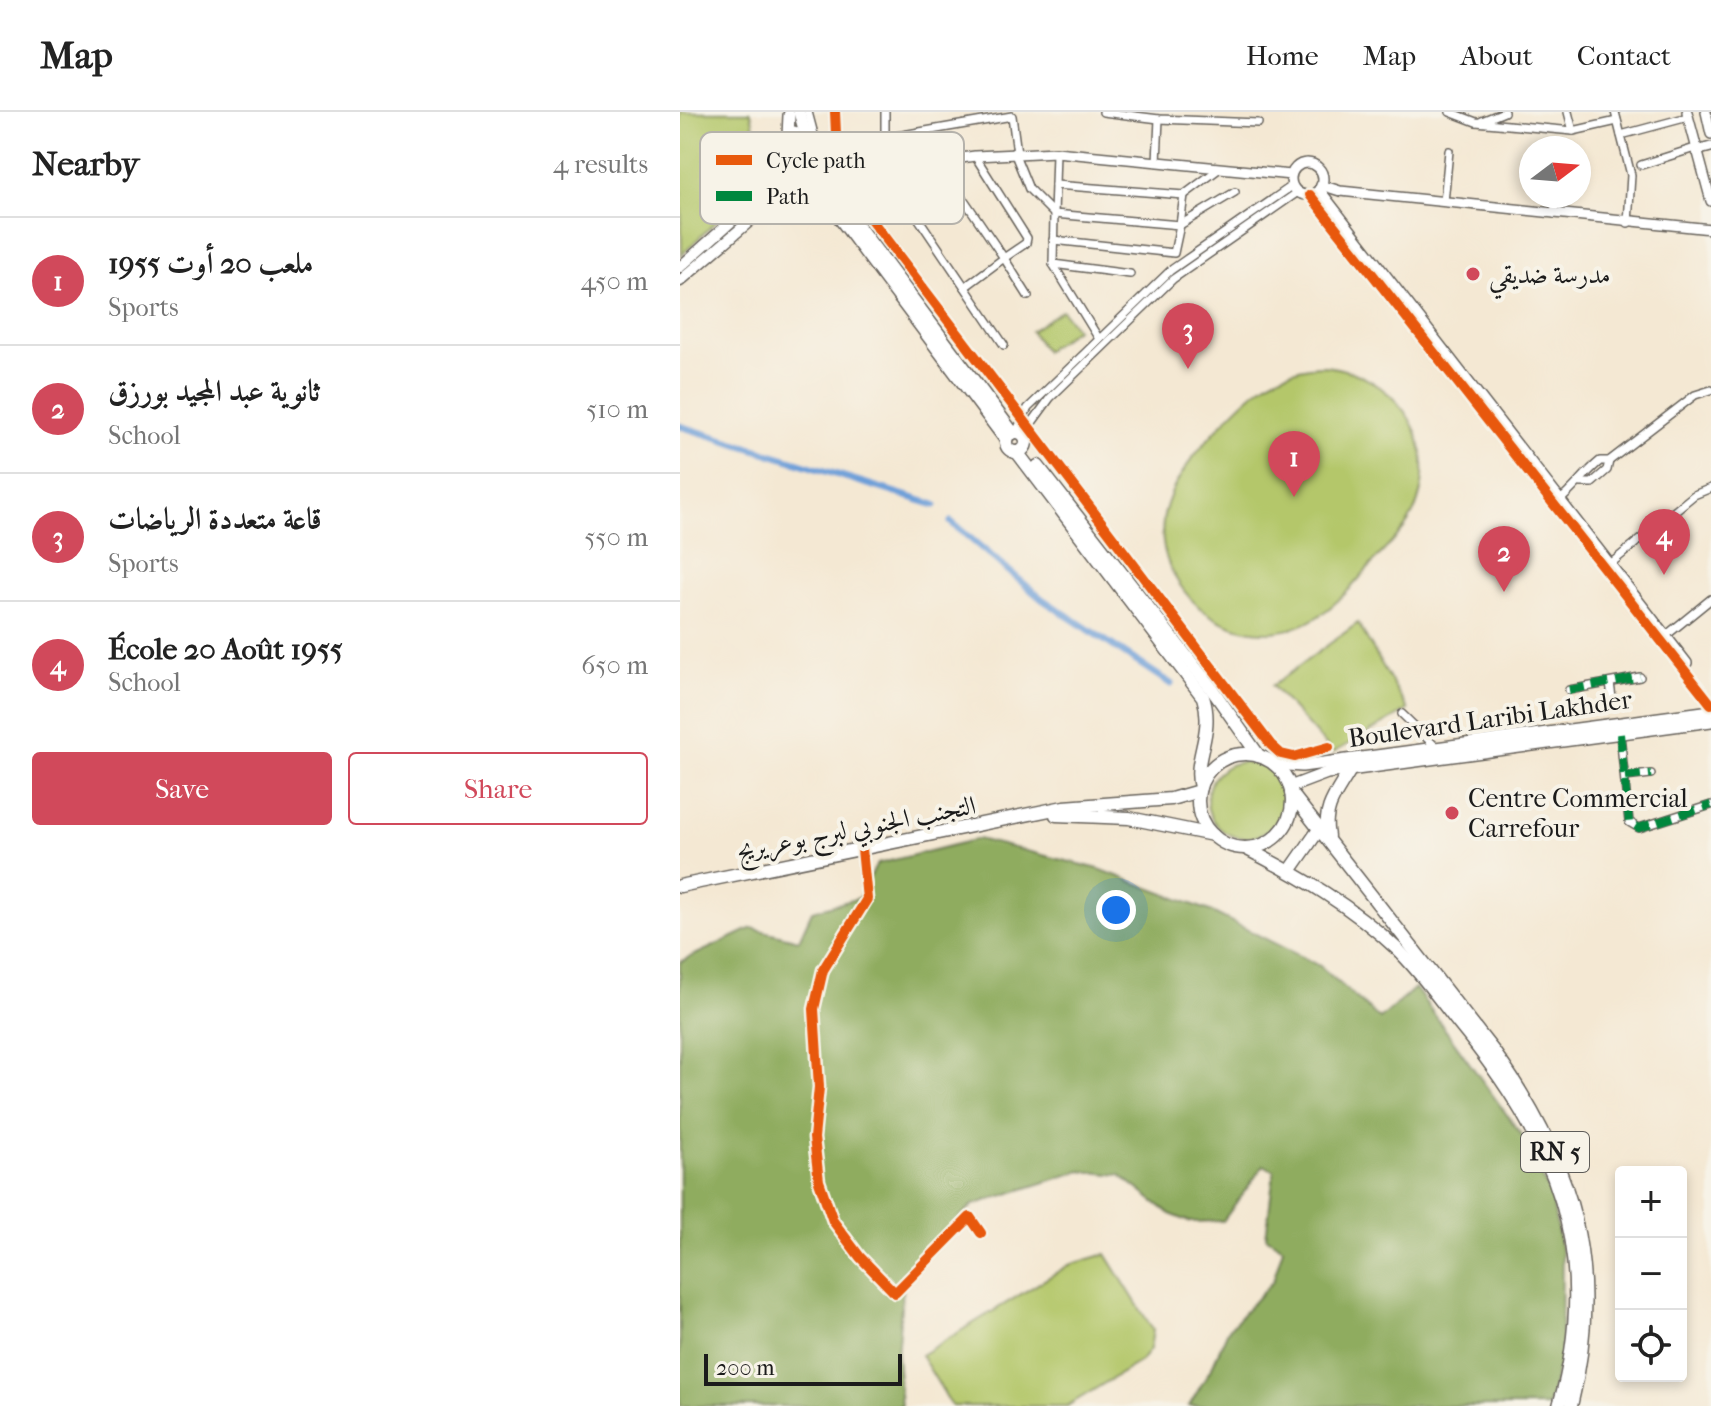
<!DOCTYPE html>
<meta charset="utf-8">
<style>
body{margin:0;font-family:"IM FELL French Canon",Amiri,serif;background:#f2f2f2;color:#222}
.controls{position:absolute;right:24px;bottom:24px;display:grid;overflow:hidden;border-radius:8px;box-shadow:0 4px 12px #0003}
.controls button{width:72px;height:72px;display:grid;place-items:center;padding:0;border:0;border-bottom:2px solid #e0e0e0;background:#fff;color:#222;font:40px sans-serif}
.compass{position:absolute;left:839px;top:24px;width:72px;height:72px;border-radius:50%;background:#fff;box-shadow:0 4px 12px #0003;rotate:74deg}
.scale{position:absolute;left:24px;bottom:20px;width:198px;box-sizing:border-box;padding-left:8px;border:4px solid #1c1c1c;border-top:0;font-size:22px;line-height:28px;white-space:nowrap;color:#1c1c1c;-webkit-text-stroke:6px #f7f3e8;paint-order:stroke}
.you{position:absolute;left:436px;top:798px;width:28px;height:28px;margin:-20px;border:6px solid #fff;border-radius:50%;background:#1a73e8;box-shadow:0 0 0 12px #1a73e833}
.badge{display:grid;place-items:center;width:52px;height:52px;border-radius:50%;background:#d1495b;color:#fff;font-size:26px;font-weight:700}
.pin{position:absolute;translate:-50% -66px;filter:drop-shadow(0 2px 4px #0008)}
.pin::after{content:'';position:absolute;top:42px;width:28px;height:24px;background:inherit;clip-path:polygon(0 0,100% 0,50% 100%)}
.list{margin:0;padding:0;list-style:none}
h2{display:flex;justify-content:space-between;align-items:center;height:104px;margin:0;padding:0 32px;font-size:34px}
h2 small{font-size:26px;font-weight:400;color:#767676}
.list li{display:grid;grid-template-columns:52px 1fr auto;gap:24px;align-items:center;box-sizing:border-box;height:128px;padding:0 32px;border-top:2px solid #e0e0e0}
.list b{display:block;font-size:30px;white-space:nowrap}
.list p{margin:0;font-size:26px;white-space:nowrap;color:#767676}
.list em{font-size:26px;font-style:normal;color:#767676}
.actions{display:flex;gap:16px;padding:24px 32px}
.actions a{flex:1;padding:18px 0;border:2px solid #d1495b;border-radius:8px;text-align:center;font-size:28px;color:#d1495b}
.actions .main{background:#d1495b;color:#fff}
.icon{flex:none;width:44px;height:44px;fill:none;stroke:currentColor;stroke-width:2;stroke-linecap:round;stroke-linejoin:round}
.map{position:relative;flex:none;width:1031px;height:1294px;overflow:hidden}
header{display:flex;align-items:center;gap:48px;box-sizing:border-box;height:112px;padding:0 40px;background:#fff;border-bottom:2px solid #e0e0e0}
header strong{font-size:38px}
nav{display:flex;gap:44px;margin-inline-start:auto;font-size:28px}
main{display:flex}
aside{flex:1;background:#fff}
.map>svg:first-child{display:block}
.green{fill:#b4c76b;stroke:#687244;stroke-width:2}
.forest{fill:#8fac5f;stroke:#56643e;stroke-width:2}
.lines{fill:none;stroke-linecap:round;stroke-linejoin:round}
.canal{stroke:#6d9fd8;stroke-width:7}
.minor-casing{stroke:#68635c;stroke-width:10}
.tertiary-casing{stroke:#68635c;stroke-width:12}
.secondary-casing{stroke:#68635c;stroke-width:13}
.primary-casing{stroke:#68635c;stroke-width:14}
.trunk-casing{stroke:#68635c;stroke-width:15}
.minor{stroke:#fff;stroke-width:7}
.tertiary{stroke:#fff;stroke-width:9}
.secondary{stroke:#fff;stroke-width:10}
.primary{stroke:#fff;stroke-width:11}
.trunk{stroke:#fff;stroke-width:12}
.quiet{stroke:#00873e;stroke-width:8;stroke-dasharray:16 8;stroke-linecap:butt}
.cycleway-casing{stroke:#f7f3e8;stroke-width:15}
.cycleway{stroke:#e8590c;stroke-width:10}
.poi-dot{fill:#d1495b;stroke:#f7f3e8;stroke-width:3}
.labels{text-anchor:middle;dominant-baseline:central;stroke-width:8;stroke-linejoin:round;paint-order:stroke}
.shield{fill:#f7f3e8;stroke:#5e5c59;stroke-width:2}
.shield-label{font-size:24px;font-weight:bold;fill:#1c1c1c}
.poi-label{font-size:26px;fill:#1c1c1c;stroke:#f7f3e8;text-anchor:start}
.street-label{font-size:26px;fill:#1c1c1c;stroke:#f7f3e8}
.key{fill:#f7f3e8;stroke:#b5b2ab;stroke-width:2}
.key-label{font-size:22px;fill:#1c1c1c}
</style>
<header>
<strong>Map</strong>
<nav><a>Home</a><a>Map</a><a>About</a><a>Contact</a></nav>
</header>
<main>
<aside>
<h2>Nearby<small>4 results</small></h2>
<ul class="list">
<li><span class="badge">1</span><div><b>ملعب 20 أوت 1955</b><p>Sports</p></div><em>450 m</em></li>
<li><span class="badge">2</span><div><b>ثانوية عبد المجيد بورزق</b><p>School</p></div><em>510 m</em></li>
<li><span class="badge">3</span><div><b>قاعة متعددة الرياضات</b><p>Sports</p></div><em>550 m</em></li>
<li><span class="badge">4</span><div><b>École 20 Août 1955</b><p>School</p></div><em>650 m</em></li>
</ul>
<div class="actions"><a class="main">Save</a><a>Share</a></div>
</aside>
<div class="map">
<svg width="1031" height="1294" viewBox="0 0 1031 1294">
<rect width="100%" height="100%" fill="#f7f3e8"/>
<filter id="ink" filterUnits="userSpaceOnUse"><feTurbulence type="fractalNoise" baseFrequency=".0125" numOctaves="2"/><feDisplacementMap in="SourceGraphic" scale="16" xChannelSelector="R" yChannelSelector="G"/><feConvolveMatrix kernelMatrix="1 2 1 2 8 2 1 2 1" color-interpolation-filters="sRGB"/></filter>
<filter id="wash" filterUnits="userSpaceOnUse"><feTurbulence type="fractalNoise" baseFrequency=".006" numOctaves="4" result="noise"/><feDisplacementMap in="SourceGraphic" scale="32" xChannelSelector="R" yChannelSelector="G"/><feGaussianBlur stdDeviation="1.8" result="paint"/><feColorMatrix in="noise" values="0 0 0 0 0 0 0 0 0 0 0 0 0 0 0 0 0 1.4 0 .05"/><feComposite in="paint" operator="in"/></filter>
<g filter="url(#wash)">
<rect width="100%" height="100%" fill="#f4e8d3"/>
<g class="green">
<polygon points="0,0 71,0 83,63 2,143"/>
<polygon points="382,198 396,217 365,239 351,219"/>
<path d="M645,254c66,7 115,69 93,135 -7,24 -25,40 -42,58 -34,40 -66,80 -124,72 -27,-4 -51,-18 -67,-39 -49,-63 -10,-117 34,-165 31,-34 58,-61 106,-61z"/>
<polygon points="678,511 728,598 653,641 592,574"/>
<circle cx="565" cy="688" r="38"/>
<polygon points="426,1142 473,1218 470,1237 461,1249 387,1294 272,1294 241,1243 389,1153"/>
</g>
<polygon class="forest" points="298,727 419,757 530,799 640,854 700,907 735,876 846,1029 871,1084 882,1141 881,1243 868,1294 509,1294 533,1253 548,1218 593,1169 603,1136 586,1125 594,1059 584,1053 543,1109 510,1110 490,1102 440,1063 400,1059 293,1093 224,1160 217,1243 221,1294 0,1294 0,850 72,816 119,828 132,799 179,786 197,752"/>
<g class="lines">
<g class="canal">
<polyline points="0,314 255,393"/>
<polyline points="271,410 362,487 491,572"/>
</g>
</g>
</g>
<g filter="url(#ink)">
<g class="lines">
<defs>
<g id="minor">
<polyline points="128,0 143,56"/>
<polyline points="155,0 158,64 591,633 601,642 614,645 649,635"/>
<polyline points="205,0 205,57 324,233"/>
<polyline points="423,0 479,7 578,11"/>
<polyline points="770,0 796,10 893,19 937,9"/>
<polyline points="888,0 893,19"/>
<polyline points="935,0 951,63 948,111"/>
<polyline points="802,9 824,0"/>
<polyline points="941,23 1008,5"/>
<polyline points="205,26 332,4 337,41"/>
<polyline points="334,40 349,77 374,102 373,152 419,227"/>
<polyline points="295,44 347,126 346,131 324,146 348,184"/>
<polyline points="477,50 479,7"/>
<polyline points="259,51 324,146 285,175"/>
<polyline points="961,53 1015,36"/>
<polyline points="375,73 376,40"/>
<polyline points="504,83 540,56"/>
<polyline points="764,90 769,39"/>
<polyline points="874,102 876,84"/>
<polyline points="500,113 555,80"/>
<polyline points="373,128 494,141 500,113 374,102 375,73 504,83 500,113"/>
<polyline points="373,152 450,162"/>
<polyline points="336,320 348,296 491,158 612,74"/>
<polyline points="343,323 370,286 493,167 618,80"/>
<polyline points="901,371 912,371 927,358 929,349"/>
<path d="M878,390c17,-14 26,-28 42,-41h9l86,-66 16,-5"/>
<polyline points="929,453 1014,383 1031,376"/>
<polyline points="983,526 1031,487"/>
<polyline points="930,571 932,586"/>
<polyline points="889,578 960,565"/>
<polyline points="722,602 757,636"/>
<polyline points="940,622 949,710 959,716 1031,693"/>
<polyline points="945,665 971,662"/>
<polyline points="182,737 187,787 143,858 134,897 139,975 134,1026 139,1069 153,1109 180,1145 215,1181 290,1105 301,1121"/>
</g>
<g id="tertiary">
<polyline points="1007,0 1031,89"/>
<polyline points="1026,0 1031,22"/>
<polyline points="1016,39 1031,35"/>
<circle cx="627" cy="67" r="16"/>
<polyline points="138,61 158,64 295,44 376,40 611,63"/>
<polyline points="641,73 660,79 1031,117"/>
<polyline points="639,77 1007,551"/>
<polyline points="630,83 1031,592"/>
</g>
<g id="secondary">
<polyline points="0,155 115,53"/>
<polyline points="0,169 107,77 124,70"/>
</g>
<g id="primary">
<polyline points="119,0 133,48"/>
<polyline points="114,20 119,49"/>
<polyline points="92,75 107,46 109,3"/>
<polyline points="594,652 622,654 1031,599"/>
<polyline points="610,675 647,661 1031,609"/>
</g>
<g id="trunk">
<polyline points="138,61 333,321"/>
<polyline points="126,70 133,68 139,58 135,50 126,46 115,53 118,66 135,77 156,101 326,328"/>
<polyline points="93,89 124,86 148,95"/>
<circle cx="336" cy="330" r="10"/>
<path d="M337,340l186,245c12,36 -11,62 -3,90"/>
<polyline points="358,354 531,576 579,644"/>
<circle cx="565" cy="689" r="47"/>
<path d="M611,681l203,259c80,111 111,218 77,354"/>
<polyline points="376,703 449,706 533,723"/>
<path d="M648,724c-6,-28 9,-43 22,-66"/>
<path d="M565,736c55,28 107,58 152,101 23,22 42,50 62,75 96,117 144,229 100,382"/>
<polyline points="610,759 640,716"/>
<polyline points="0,774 384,695 491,687 519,679"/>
</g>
</defs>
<use href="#minor" class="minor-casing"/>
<use href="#tertiary" class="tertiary-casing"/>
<use href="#secondary" class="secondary-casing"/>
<use href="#primary" class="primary-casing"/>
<use href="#trunk" class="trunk-casing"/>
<use href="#minor" class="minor"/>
<use href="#tertiary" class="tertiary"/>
<use href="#secondary" class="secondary"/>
<use href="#primary" class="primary"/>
<use href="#trunk" class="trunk"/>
<g class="quiet">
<polyline points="889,578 960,565"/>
<polyline points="940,622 949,710 959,716 1031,693"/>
<polyline points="945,665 971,662"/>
</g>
<defs>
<g id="cycleway">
<polyline points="155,0 158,64 591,633 601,642 614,645 649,635"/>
<polyline points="630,83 1031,592"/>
<polyline points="182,737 187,787 143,858 134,897 139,975 134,1026 139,1069 153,1109 180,1145 215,1181 290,1105 301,1121"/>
</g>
</defs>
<use href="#cycleway" class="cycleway-casing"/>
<use href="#cycleway" class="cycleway"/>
</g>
</g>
<g class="poi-dot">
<circle cx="793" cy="162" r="8"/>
<circle cx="772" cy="701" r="8"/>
</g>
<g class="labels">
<rect class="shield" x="841" y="1020" width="68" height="40" rx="6"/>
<g class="shield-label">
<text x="875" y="1040">RN 5</text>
</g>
<g class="poi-label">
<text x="809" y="162">مدرسة ضديقي</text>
<text x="788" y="686">Centre Commercial<tspan x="788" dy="30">Carrefour</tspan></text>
</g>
<g class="street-label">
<text transform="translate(810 607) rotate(-8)">Boulevard Laribi Lakhder</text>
<text transform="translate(176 716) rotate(-11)">التجنب الجنوبي لبرج بوعريريج</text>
</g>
</g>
<rect x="20" y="20" width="264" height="92" rx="12" class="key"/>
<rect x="36" y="43" width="36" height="10" fill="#e8590c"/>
<rect x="36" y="79" width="36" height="10" fill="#00873e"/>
<g class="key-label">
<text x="86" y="56">Cycle path</text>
<text x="86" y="92">Path</text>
</g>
</svg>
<div class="controls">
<button>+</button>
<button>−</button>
<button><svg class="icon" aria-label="locate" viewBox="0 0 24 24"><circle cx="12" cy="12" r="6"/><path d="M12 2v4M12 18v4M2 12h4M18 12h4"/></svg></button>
</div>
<svg class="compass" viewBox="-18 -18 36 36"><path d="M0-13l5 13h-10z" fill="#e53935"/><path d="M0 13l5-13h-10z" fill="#767676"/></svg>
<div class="scale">200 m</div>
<div class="you"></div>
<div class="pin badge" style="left:614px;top:385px">1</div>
<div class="pin badge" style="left:824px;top:480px">2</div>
<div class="pin badge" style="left:508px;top:257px">3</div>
<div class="pin badge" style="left:984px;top:463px">4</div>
</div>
</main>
